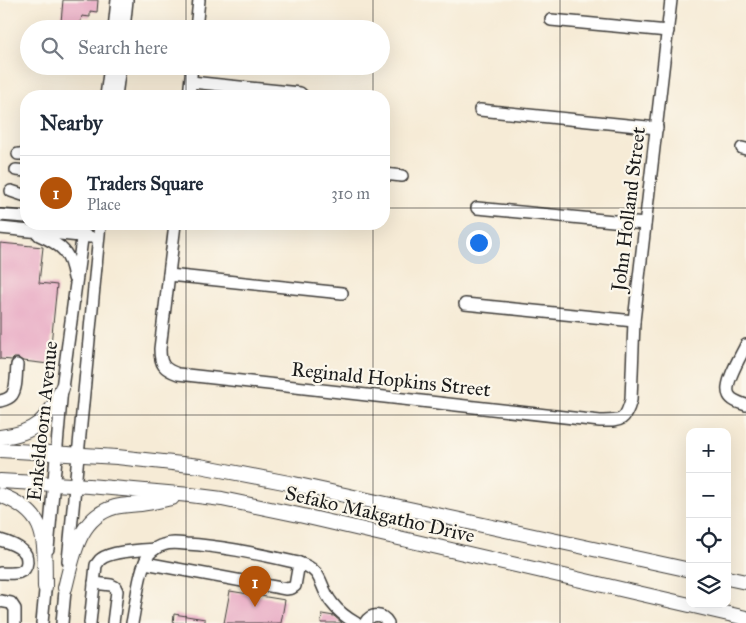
<!DOCTYPE html>
<meta charset="utf-8">
<style>
body{margin:0;font-family:"IM FELL Great Primer",serif;background:#f2f2f3;color:#1f2937}
.controls{position:absolute;right:15px;bottom:15px;display:grid;overflow:hidden;border-radius:10px;box-shadow:0 5px 20px #0002}
.controls button{width:45px;height:45px;display:grid;place-items:center;padding:0;border:0;border-bottom:1px solid #e0e1e3;background:#fff;color:#1f2937;font:25px sans-serif}
.you{position:absolute;left:478px;top:242px;width:18px;height:18px;margin:-12px;border:4px solid #fff;border-radius:50%;background:#1a73e8;box-shadow:0 0 0 8px #1a73e833}
.badge{display:grid;place-items:center;width:32px;height:32px;border-radius:50%;background:#b45309;color:#fff;font-size:16px;font-weight:700}
.pin{position:absolute;translate:-50% -41px;filter:drop-shadow(0 1px 2px #0008)}
.pin::after{content:'';position:absolute;top:26px;width:18px;height:15px;background:inherit;clip-path:polygon(0 0,100% 0,50% 100%)}
.list{margin:0;padding:0;list-style:none}
h2{display:flex;justify-content:space-between;align-items:center;height:65px;margin:0;padding:0 20px;font-size:21px}
h2 small{font-size:16px;font-weight:400;color:#747a83}
.list li{display:grid;grid-template-columns:32px 1fr auto;gap:15px;align-items:center;box-sizing:border-box;height:75px;padding:0 20px;border-top:1px solid #e0e1e3}
.list b{display:block;font-size:19px;white-space:nowrap}
.list p{margin:0;font-size:16px;white-space:nowrap;color:#747a83}
.list em{font-size:16px;font-style:normal;color:#747a83}
.icon{flex:none;width:28px;height:28px;fill:none;stroke:currentColor;stroke-width:2;stroke-linecap:round;stroke-linejoin:round}
.map{position:relative;flex:none;width:746px;height:623px;overflow:hidden}
.search{position:absolute;background:#fff;box-shadow:0 5px 20px #0002;left:20px;top:20px;width:370px;height:55px;display:flex;align-items:center;gap:12px;box-sizing:border-box;padding:0 18px;border-radius:28px;color:#747a83;font-size:19px}
.panel{position:absolute;background:#fff;box-shadow:0 5px 20px #0002;left:20px;top:90px;width:370px;height:140px;border-radius:20px}
.map>svg:first-child{display:block}
.building{fill:#e7a6c1}
.lines{fill:none;stroke-linecap:round;stroke-linejoin:round}
.minor-casing{stroke:#3d3b38;stroke-width:14}
.major-casing{stroke:#3d3b38;stroke-width:16}
.minor{stroke:#fff;stroke-width:11}
.major{stroke:#fff;stroke-width:14}
.grid{fill:none;stroke:#1c1c1c;stroke-width:1;stroke-opacity:0.55}
.labels{text-anchor:middle;dominant-baseline:central;stroke-width:4.5;stroke-linejoin:round;paint-order:stroke}
.street-label{font-size:20px;fill:#1c1c1c;stroke:#fbf7ec}
</style>
<div class="map">
<svg width="746" height="623" viewBox="0 0 746 623">
<rect width="100%" height="100%" fill="#fbf7ec"/>
<filter id="ink" filterUnits="userSpaceOnUse"><feTurbulence type="fractalNoise" baseFrequency=".02" numOctaves="2"/><feDisplacementMap in="SourceGraphic" scale="10" xChannelSelector="R" yChannelSelector="G"/><feConvolveMatrix kernelMatrix="1 2 1 2 8 2 1 2 1" color-interpolation-filters="sRGB"/></filter>
<filter id="wash" filterUnits="userSpaceOnUse"><feTurbulence type="fractalNoise" baseFrequency=".0096" numOctaves="4" result="noise"/><feDisplacementMap in="SourceGraphic" scale="20" xChannelSelector="R" yChannelSelector="G"/><feGaussianBlur stdDeviation="1.12" result="paint"/><feColorMatrix in="noise" values="0 0 0 0 0 0 0 0 0 0 0 0 0 0 0 0 0 1.4 0 .05"/><feComposite in="paint" operator="in"/></filter>
<g filter="url(#wash)">
<rect width="100%" height="100%" fill="#f6ebd6"/>
<g id="blocks">
<g class="building">
<polygon points="63,0 98,0 97,12 90,11 90,17 82,16 80,24 61,22"/>
<polygon points="0,243 43,247 39,283 57,285 49,364 23,361 18,358 14,358 12,360 0,359"/>
<polygon points="230,591 285,600 281,623 224,623"/>
<polygon points="174,614 205,619 205,623 173,623"/>
<polygon points="322,614 334,616 342,623 321,623"/>
</g>
</g>
</g>
<g filter="url(#ink)">
<use href="#blocks" fill-opacity="0" stroke="#3d3b38" stroke-width="1"/>
<g class="lines">
<defs>
<g id="minor">
<polyline points="551,20 668,31"/>
<polyline points="114,29 117,0"/>
<polyline points="124,29 127,0"/>
<polyline points="196,29 199,0"/>
<polyline points="191,82 300,93 303,96"/>
<polyline points="106,96 110,66"/>
<polyline points="116,96 120,66"/>
<polyline points="189,96 192,66"/>
<polyline points="480,110 657,128"/>
<polyline points="742,148 746,149"/>
<polyline points="18,154 26,154"/>
<polyline points="16,170 26,171"/>
<polyline points="384,174 402,176"/>
<polyline points="11,191 26,196"/>
<polyline points="477,208 645,224"/>
<polyline points="0,215 26,217"/>
<path d="M175,224l-15,125c0,16 4,20 18,25l422,47c21,0 25,1 31,-21l3,-79 37,-321"/>
<polyline points="0,228 90,237"/>
<path d="M39,235c23,10 31,17 35,43"/>
<polyline points="169,275 342,293"/>
<polyline points="465,304 634,321"/>
<path d="M746,345c-5,11 -23,39 -17,50 3,6 11,8 17,10"/>
<path d="M0,401c4,-1 9,-2 12,-6 5,-7 4,-21 5,-30"/>
<path d="M0,540c7,2 17,5 23,11 3,2 4,7 4,11 -1,14 -17,11 -27,11"/>
<polyline points="48,549 62,388 84,224"/>
<polyline points="68,561 100,224"/>
<polyline points="145,563 286,589 292,588 295,586 299,563"/>
<polyline points="94,583 111,585 115,587 117,591 113,623"/>
<polyline points="0,601 11,603 15,609 15,623"/>
<polyline points="42,623 46,580"/>
<polyline points="62,623 66,580"/>
<path d="M90,623l6,-58c2,-2 3,-5 5,-6 10,-8 41,-9 54,-10"/>
<path d="M132,623c4,-18 7,-57 18,-70 4,-4 8,-7 13,-8 7,-3 15,-2 23,-1 38,2 76,11 113,19 26,8 19,23 33,40 6,8 15,15 24,20"/>
<path d="M365,623c6,-10 17,-10 23,0"/>
</g>
<g id="major">
<path d="M0,437c34,-3 50,-18 62,-49"/>
<polyline points="0,450 117,457 200,466 294,484 690,570"/>
<polyline points="0,481 89,486 190,495 222,499 299,515 746,618"/>
<path d="M0,495c50,19 44,45 45,92"/>
<polyline points="727,578 746,582"/>
<path d="M65,588c8,-31 13,-71 50,-81 8,-2 17,-2 26,-3 10,-1 21,-4 31,-6"/>
</g>
</defs>
<use href="#minor" class="minor-casing"/>
<use href="#major" class="major-casing"/>
<use href="#minor" class="minor"/>
<use href="#major" class="major"/>
</g>
</g>
<path class="grid" d="M186,0v29M373,0v29M560,0v623M186,66v30M373,66v30M0,208h26M384,208h362M186,224v399M373,224v399M0,415h746"/>
<g class="labels">
<g class="street-label">
<text transform="translate(628 209) rotate(-83)">John Holland Street</text>
<text transform="translate(391 379) rotate(6)">Reginald Hopkins Street</text>
<text transform="translate(42 421) rotate(-84)">Enkeldoorn Avenue</text>
<text transform="translate(380 514) rotate(13)">Sefako Makgatho Drive</text>
</g>
</g>
</svg>
<div class="controls">
<button>+</button>
<button>−</button>
<button><svg class="icon" aria-label="locate" viewBox="0 0 24 24"><circle cx="12" cy="12" r="6"/><path d="M12 2v4M12 18v4M2 12h4M18 12h4"/></svg></button>
<button><svg class="icon" aria-label="layers" viewBox="0 0 24 24"><path d="M12 4l9 5-9 5-9-5zM3 14l9 5 9-5"/></svg></button>
</div>
<div class="you"></div>
<div class="pin badge" style="left:255px;top:607px">1</div>
<div class="search"><svg class="icon" aria-label="search" viewBox="0 0 24 24"><circle cx="10" cy="10" r="6"/><path d="M15 15l6 6"/></svg>Search here</div>
<section class="panel">
<h2>Nearby<small></small></h2>
<ul class="list">
<li><span class="badge">1</span><div><b>Traders Square</b><p>Place</p></div><em>310 m</em></li>
</ul>
</section>
</div>
